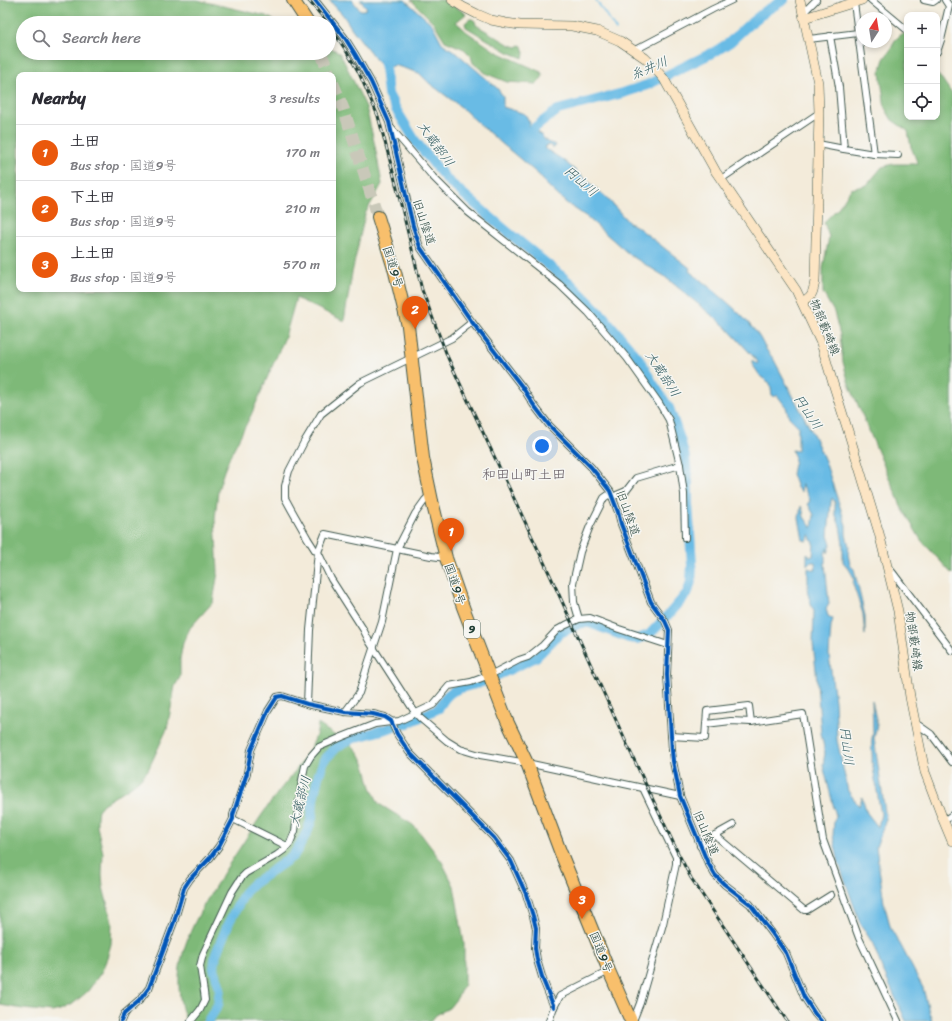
<!DOCTYPE html>
<meta charset="utf-8">
<style>
body{margin:0;font-family:Sriracha,"Klee One",sans-serif;background:#f7f7f7;color:#2b2b33}
.controls{position:absolute;right:12px;top:12px;display:grid;overflow:hidden;border-radius:8px;box-shadow:0 2px 6px #0003}
.controls button{width:36px;height:36px;display:grid;place-items:center;padding:0;border:0;border-bottom:1px solid #e1e1e2;background:#fff;color:#2b2b33;font:20px sans-serif}
.compass{position:absolute;left:856px;top:12px;width:36px;height:36px;border-radius:50%;background:#fff;box-shadow:0 2px 6px #0003;rotate:12deg}
.you{position:absolute;left:542px;top:446px;width:14px;height:14px;margin:-10px;border:3px solid #fff;border-radius:50%;background:#1a73e8;box-shadow:0 0 0 6px #1a73e833}
.badge{display:grid;place-items:center;width:26px;height:26px;border-radius:50%;background:#ea580c;color:#fff;font-size:13px;font-weight:700}
.pin{position:absolute;translate:-50% -33px;filter:drop-shadow(0 1px 2px #0008)}
.pin::after{content:'';position:absolute;top:21px;width:14px;height:12px;background:inherit;clip-path:polygon(0 0,100% 0,50% 100%)}
.list{margin:0;padding:0;list-style:none}
h2{display:flex;justify-content:space-between;align-items:center;height:52px;margin:0;padding:0 16px;font-size:17px}
h2 small{font-size:13px;font-weight:400;color:#7c7c81}
.list li{display:grid;grid-template-columns:26px 1fr auto;gap:12px;align-items:center;box-sizing:border-box;height:56px;padding:0 16px;border-top:1px solid #e1e1e2}
.list b{display:block;font-size:15px;white-space:nowrap}
.list p{margin:0;font-size:13px;white-space:nowrap;color:#7c7c81}
.list em{font-size:13px;font-style:normal;color:#7c7c81}
.icon{flex:none;width:22px;height:22px;fill:none;stroke:currentColor;stroke-width:2;stroke-linecap:round;stroke-linejoin:round}
.map{position:relative;flex:none;width:952px;height:1021px;overflow:hidden}
.search{position:absolute;background:#fff;box-shadow:0 2px 6px #0003;left:16px;top:16px;width:320px;height:44px;display:flex;align-items:center;gap:10px;box-sizing:border-box;padding:0 14px;border-radius:22px;color:#7c7c81;font-size:15px}
.panel{position:absolute;background:#fff;box-shadow:0 2px 6px #0003;left:16px;top:72px;width:320px;height:220px;border-radius:8px}
.map>svg:first-child{display:block}
.forest{fill:#7eb978;stroke:#4e7b56;fill-rule:evenodd}
.water{fill:#69bbe5;stroke:#447c8c}
.lines{fill:none;stroke-linecap:round;stroke-linejoin:round}
.stream{stroke:#69bbe5;stroke-width:1.5}
.river{stroke:#69bbe5;stroke-width:10}
.highway-tunnel{stroke:#c9c8b9;stroke-width:12;stroke-dasharray:12 6;stroke-linecap:butt}
.street-casing{stroke:#3f574d;stroke-width:8}
.secondary-casing{stroke:#3f574d;stroke-width:10}
.highway-casing{stroke:#3f574d;stroke-width:14}
.street{stroke:#fff;stroke-width:6}
.secondary{stroke:#fce5c4;stroke-width:9}
.highway{stroke:#f8bf6c;stroke-width:12}
.rail-casing{stroke:#1f3d34;stroke-width:3}
.rail{stroke:#f6f6f2;stroke-width:1.5;stroke-dasharray:4.5;stroke-linecap:butt}
.cycleway-casing{stroke:#f6f6f2;stroke-width:6}
.cycleway{stroke:#0057b8;stroke-width:4}
.labels{text-anchor:middle;dominant-baseline:central;stroke-width:3;stroke-linejoin:round;paint-order:stroke}
.shield{fill:#f6f6f2;stroke:#60746d;stroke-width:1}
.shield-label{font-size:11px;font-weight:bold;fill:#1f3d34}
.street-label{font-size:12px;fill:#1f3d34;stroke:#f6f6f2}
.water-label{font-size:13px;font-style:italic;fill:#325c60;stroke:#f6f6f2}
.quarter-label{font-size:14px;fill:#645b62;stroke:#f6f6f2}
</style>
<div class="map">
<svg width="952" height="1021" viewBox="0 0 952 1021">
<rect width="100%" height="100%" fill="#f6f6f2"/>
<filter id="ink" filterUnits="userSpaceOnUse"><feTurbulence type="fractalNoise" baseFrequency=".025" numOctaves="2"/><feDisplacementMap in="SourceGraphic" scale="8" xChannelSelector="R" yChannelSelector="G"/><feConvolveMatrix kernelMatrix="1 2 1 2 8 2 1 2 1" color-interpolation-filters="sRGB"/></filter>
<filter id="wash" filterUnits="userSpaceOnUse"><feTurbulence type="fractalNoise" baseFrequency=".012" numOctaves="4" result="noise"/><feDisplacementMap in="SourceGraphic" scale="16" xChannelSelector="R" yChannelSelector="G"/><feGaussianBlur stdDeviation="0.9" result="paint"/><feColorMatrix in="noise" values="0 0 0 0 0 0 0 0 0 0 0 0 0 0 0 0 0 1.4 0 .05"/><feComposite in="paint" operator="in"/></filter>
<g filter="url(#wash)">
<rect width="100%" height="100%" fill="#f3ebda"/>
<g class="forest">
<path d="M0,0h197l69,16 13,7h-256v30h306v-6l11,6 26,54 9,39 7,38 -17,30 -13,59 -8,48 -48,-23 -11,39 -34,78 -20,39 -7,17 -6,19 -3,29 3,53 -5,30 -23,26 -7,15 -3,16v18l-5,9 -8,43 -19,41 -9,10 -9,7 -27,17 -5,6 -1,7v9l6,27 -1,22 1,12 9,35 -1,22 -4,14 -5,13 -14,20 -14,12 -14,7 -8,2 -29,-3 -23,-4zM19,75h314v214h-314z"/>
<polygon points="411,0 446,0 466,14 456,22 467,32 495,51 541,72 543,76 537,84 507,82 487,74 473,63 471,56 464,49 445,41 434,23"/>
<polygon points="470,19 472,19 475,21 476,25 481,28 510,45 517,47 520,45 522,46 524,53 523,58 508,52 466,27 465,23"/>
<polygon points="903,33 907,36 907,117 937,117 937,74 942,79 952,94 952,574 921,540 902,508 849,384 843,362 840,335 834,312 823,293 823,268 829,237 824,222 838,208 851,189 867,185 882,167 893,164 918,164 911,147 908,131 892,120 885,108 880,72 884,59 891,49 895,40"/>
<path d="M318,724l22,15 11,5 8,9 6,12 6,22 8,17 34,21 8,9 21,28 12,24 10,57v41l-7,14 -8,10 -13,7 -5,6h-245c-2,-6 -4,-12 -5,-17 -2,-11 -3,-26 -1,-37 6,-37 27,-67 46,-98 17,-26 34,-53 53,-78 14,-18 38,-43 39,-67z"/>
</g>
<path class="water" d="M329,0h23l8,10h4l3,-2 -7,-8h45l27,24 10,19 16,11 39,34 6,8v11l22,7 5,9 -2,4 13,8 6,7 9,3 -2,3 -5,-3 -3,1 -2,2 19,12 44,38 22,25 7,3 54,42 -1,3c24,19 48,37 67,61 7,9 8,17 17,26l41,78 11,25 21,64v10l3,11 -1,8 2,11 4,4 11,47v19l-2,-21 -10,-30 1,-6 -5,-9 -6,-7v-18l-3,-18 -5,-13v-11l-3,-4 -1,4 -3,34 3,8 -3,9 -1,-5 -2,6v10l4,40 -3,5 2,7 5,3 -2,7 -2,29 6,46 2,39 11,51 11,15 3,-9 5,16 11,14 3,-13 -9,-52c1,-9 -2,-20 1,-28l-1,-34 5,25 -3,13 12,81 -10,28 8,56 7,26 9,15 23,44 6,24 3,9h-26l-23,-50 -10,-27 -13,-21 -21,-59 -6,-28 1,-15 2,-5 -13,-51 2,-12 -4,-20 -5,-62 -3,-28 1,-32c-7,-12 -6,-30 -6,-43l8,2 -1,-8h-4l-4,3v-12l3,4 3,-1 1,-14 -3,-2 -1,-6 -3,7 -4,-1 -4,-22 2,-12 2,5 1,6 8,11 2,-13 -6,-11 2,-4 -8,-16 -1,8 -4,-4 -5,-14 3,-15 -3,-9 6,1v-25l-9,-9 -3,-10 -9,-12 -2,2 -3,-2 -2,-12 -9,-6 -9,-13v-4l5,4 1,-2 -7,-8 -25,-27 -62,-51 -34,-21 -43,-38 -22,-15 -18,-17 -8,-10 -52,-44 -26,-24 -32,-24 -10,-10 -25,-8 -2,2 -15,-6 -25,-32 -9,-14z"/>
<g class="lines">
<polyline class="stream" points="596,0 616,30"/>
<g class="river">
<polyline points="383,50 388,94 397,111 416,142 447,180 510,234 536,255 570,283 603,316 639,359 652,382 669,408 680,439 685,457 688,483 688,504 692,565 691,581 688,592 672,611 649,635 637,639 629,638 590,623 581,623 560,633 536,657 498,675"/>
<polyline points="521,138 558,110 623,93 647,85 716,51 730,42 747,26 767,10 784,0"/>
<path d="M208,1021l10,-16 2,-17 -6,-20 2,-14 13,-32 16,-30 8,-8 40,-28 7,-11 8,-15 4,-12 1,-19 5,-22 6,-17 13,-13 7,-5 13,-5 51,-14 31,-15c11,-24 26,-19 48,-28"/>
</g>
</g>
</g>
<g filter="url(#ink)">
<g class="lines">
<g class="highway-tunnel">
<polyline points="321,53 330,75"/>
<polyline points="333,83 344,110 378,217"/>
</g>
<defs>
<g id="street">
<polyline points="315,0 345,38 355,54 371,82 389,122 413,226 420,247 472,322 523,388 533,404 549,425 591,467 610,491 618,512 621,524 651,602 665,621 669,630 667,675 672,750 673,761 680,796 707,861 715,875 724,884 750,904 772,933 786,953 804,997 815,1014 821,1021"/>
<polyline points="871,0 907,30"/>
<polyline points="924,0 933,2 936,0"/>
<polyline points="854,3 874,154"/>
<polyline points="803,13 816,0"/>
<polyline points="830,36 839,87 844,149"/>
<polyline points="329,37 331,38"/>
<polyline points="809,39 858,33"/>
<polyline points="635,50 713,9 732,0"/>
<polyline points="937,52 941,40 949,6 945,0"/>
<polyline points="391,128 433,177 468,212 559,284 588,312 627,358 659,403 669,420 680,465 636,478 626,491 612,497"/>
<polyline points="818,144 844,149 874,154 898,155"/>
<polyline points="721,179 819,113"/>
<polyline points="472,322 452,338 360,383 321,414 304,442 289,471 285,486 285,498 291,509 308,539 315,550 318,552 331,579 363,629 369,641 416,714 420,718 447,741 460,749 480,755 527,763 680,796"/>
<polyline points="680,465 684,494 685,538"/>
<polyline points="889,568 893,573 952,651"/>
<polyline points="579,619 574,602 573,583 580,552 590,526 604,498 611,493"/>
<polyline points="307,704 310,630 318,552 325,534 431,556 446,558"/>
<polyline points="345,712 359,693 368,664 382,622 397,549 415,514 425,500 430,495"/>
<polyline points="914,722 931,734 952,762"/>
<polyline points="706,724 707,711 749,706 751,722"/>
<polyline points="671,736 705,738 706,724 731,721 751,722 803,714 823,840 859,938 898,1021"/>
<polyline points="233,819 287,846"/>
<polyline points="944,821 952,815"/>
<polyline points="715,835 804,910 807,910 831,895"/>
<polyline points="700,846 715,835 733,825"/>
<polyline points="121,1021 124,1014 139,1001 149,988 174,922 184,888 190,879 210,858 219,846 233,819 233,815 247,773 251,750 268,711 277,697 282,696 307,704 345,712 373,714 385,717 391,721 397,734 409,752 494,838 511,861 526,894 533,916 536,928 535,948 537,960 543,980 554,1007"/>
<polyline points="191,1021 200,1010 205,1000 204,992 201,973 200,966 203,954 232,892 241,878 246,873 277,855 284,850 290,843 295,831 302,780 305,766 311,756 319,747 342,737 375,724 399,721 433,705 449,686 471,682 490,675 519,660 528,657 543,645 557,630 566,625 579,619 590,618 619,629 668,645"/>
<polyline points="549,1021 554,1007 560,996 609,971"/>
<polyline points="633,1021 640,1003 663,924 676,864 676,857 643,788"/>
</g>
<g id="secondary">
<polyline points="452,0 463,7 477,14 491,20 506,23 520,25 572,26 597,31 620,41 645,58 652,65 664,79 716,172 796,290 821,343 832,380 849,434 879,533 898,611 910,697 925,772 942,817 952,841"/>
<path d="M800,0l18,83 1,30 -4,168c-2,11 -2,15 -13,21"/>
<polyline points="804,18 862,0"/>
</g>
<g id="highway">
<polyline points="293,0 308,23"/>
<polyline points="378,217 395,272 408,326 423,458 432,501 446,558 463,607 507,721 527,763 560,851 609,971 631,1021"/>
</g>
</defs>
<use href="#street" class="street-casing"/>
<use href="#secondary" class="secondary-casing"/>
<use href="#highway" class="highway-casing"/>
<use href="#street" class="street"/>
<use href="#secondary" class="secondary"/>
<use href="#highway" class="highway"/>
<defs>
<g id="rail">
<polyline points="308,0 328,23"/>
<polyline points="329,25 345,49 358,71 378,116 393,172 422,290 448,358 550,575 630,751 678,853 691,878 787,1021"/>
</g>
</defs>
<use href="#rail" class="rail-casing"/>
<use href="#rail" class="rail"/>
<defs>
<g id="cycleway">
<polyline points="315,0 345,38 355,54 371,82 389,122 413,226 420,247 472,322 523,388 533,404 549,425 591,467 610,491 618,512 621,524 651,602 665,621 669,630 667,675 672,750 673,761 680,796 707,861 715,875 724,884 750,904 772,933 786,953 804,997 815,1014 821,1021"/>
<polyline points="121,1021 124,1014 139,1001 149,988 174,922 184,888 190,879 210,858 219,846 233,819 233,815 247,773 251,750 268,711 277,697 282,696 307,704 345,712 373,714 385,717 391,721 397,734 409,752 494,838 511,861 526,894 533,916 536,928 535,948 537,960 543,980 554,1007"/>
</g>
</defs>
<use href="#cycleway" class="cycleway-casing"/>
<use href="#cycleway" class="cycleway"/>
</g>
</g>
<g class="labels">
<rect class="shield" x="464" y="620" width="16" height="18" rx="3"/>
<g class="shield-label">
<text x="472" y="629">9</text>
</g>
<g class="street-label">
<text transform="translate(424 222) rotate(72)">旧山陰道</text>
<text transform="translate(393 267) rotate(73)">国道9号</text>
<text transform="translate(825 327) rotate(68)">物部藪崎線</text>
<text transform="translate(628 513) rotate(70)">旧山陰道</text>
<text transform="translate(455 584) rotate(71)">国道9号</text>
<text transform="translate(914 641) rotate(82)">物部藪崎線</text>
<text transform="translate(706 833) rotate(67)">旧山陰道</text>
<text transform="translate(601 952) rotate(68)">国道9号</text>
</g>
<g class="water-label">
<text transform="translate(649 68) rotate(-23)">糸井川</text>
<text transform="translate(436 144) rotate(54)">大蔵部川</text>
<text transform="translate(581 181) rotate(40)">円山川</text>
<text transform="translate(663 374) rotate(57)">大蔵部川</text>
<text transform="translate(808 412) rotate(56)">円山川</text>
<text transform="translate(847 746) rotate(83)">円山川</text>
<text transform="translate(300 801) rotate(-76)">大蔵部川</text>
</g>
<g class="quarter-label">
<text x="524" y="474">和田山町土田</text>
</g>
</g>
</svg>
<div class="controls">
<button>+</button>
<button>−</button>
<button><svg class="icon" aria-label="locate" viewBox="0 0 24 24"><circle cx="12" cy="12" r="6"/><path d="M12 2v4M12 18v4M2 12h4M18 12h4"/></svg></button>
</div>
<svg class="compass" viewBox="-18 -18 36 36"><path d="M0-13l5 13h-10z" fill="#e53935"/><path d="M0 13l5-13h-10z" fill="#7c7c81"/></svg>
<div class="you"></div>
<div class="pin badge" style="left:451px;top:551px">1</div>
<div class="pin badge" style="left:415px;top:329px">2</div>
<div class="pin badge" style="left:582px;top:919px">3</div>
<div class="search"><svg class="icon" aria-label="search" viewBox="0 0 24 24"><circle cx="10" cy="10" r="6"/><path d="M15 15l6 6"/></svg>Search here</div>
<section class="panel">
<h2>Nearby<small>3 results</small></h2>
<ul class="list">
<li><span class="badge">1</span><div><b>土田</b><p>Bus stop · 国道9号</p></div><em>170 m</em></li>
<li><span class="badge">2</span><div><b>下土田</b><p>Bus stop · 国道9号</p></div><em>210 m</em></li>
<li><span class="badge">3</span><div><b>上土田</b><p>Bus stop · 国道9号</p></div><em>570 m</em></li>
</ul>
</section>
</div>
